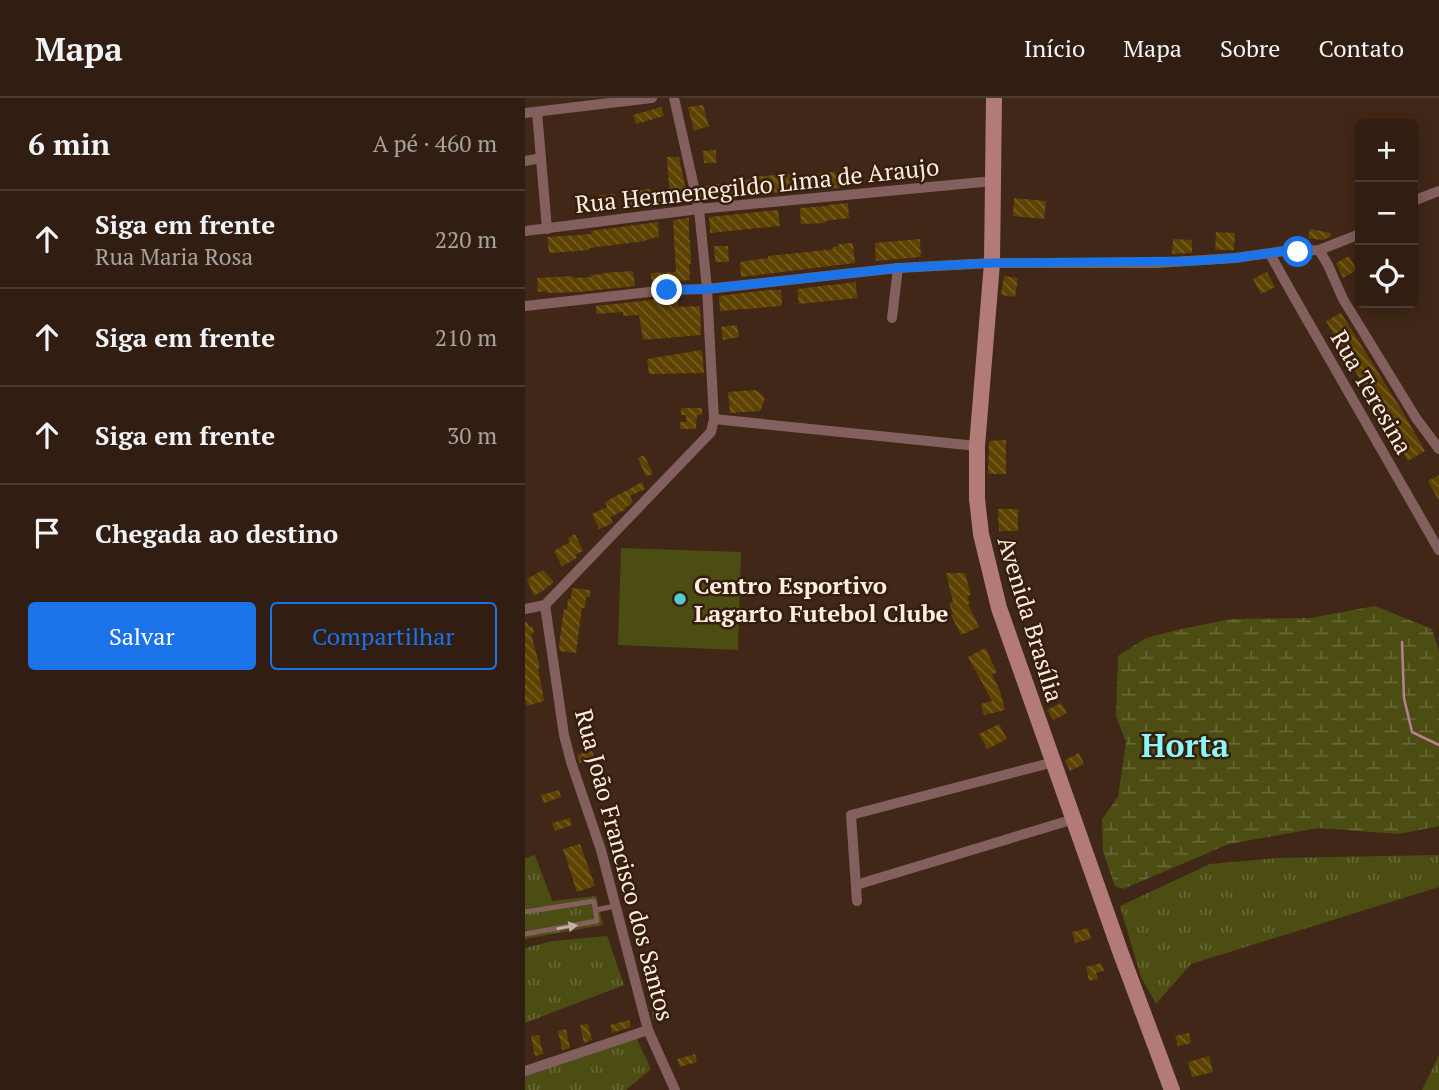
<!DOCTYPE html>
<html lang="pt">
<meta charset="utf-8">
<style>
body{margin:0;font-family:"PT Serif",serif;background:#39261a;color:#f1f3f6}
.controls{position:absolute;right:21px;top:21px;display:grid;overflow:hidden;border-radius:7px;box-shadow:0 4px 18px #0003}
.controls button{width:63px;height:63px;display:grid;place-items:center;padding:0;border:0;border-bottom:2px solid #4c3b31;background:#311d11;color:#f1f3f6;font:35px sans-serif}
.stop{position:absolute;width:21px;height:21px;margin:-16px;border:5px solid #1a73e8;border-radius:50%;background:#fff}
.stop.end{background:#1a73e8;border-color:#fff;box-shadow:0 2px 7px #0008}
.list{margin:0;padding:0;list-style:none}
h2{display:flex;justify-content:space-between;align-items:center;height:91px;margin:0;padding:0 28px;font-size:30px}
h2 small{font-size:23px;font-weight:400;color:#a8a29f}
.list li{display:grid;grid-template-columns:46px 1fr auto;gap:21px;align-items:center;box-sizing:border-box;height:98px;padding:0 28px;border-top:2px solid #4c3b31}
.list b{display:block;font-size:26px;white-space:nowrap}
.list p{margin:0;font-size:23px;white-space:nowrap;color:#a8a29f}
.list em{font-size:23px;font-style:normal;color:#a8a29f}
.actions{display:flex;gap:14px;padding:21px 28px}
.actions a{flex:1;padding:16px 0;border:2px solid #1a73e8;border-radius:7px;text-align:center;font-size:24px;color:#1a73e8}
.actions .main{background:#1a73e8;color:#fff}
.icon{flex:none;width:38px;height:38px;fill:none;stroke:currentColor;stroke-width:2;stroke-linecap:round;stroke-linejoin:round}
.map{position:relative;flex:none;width:914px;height:992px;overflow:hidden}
header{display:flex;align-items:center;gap:42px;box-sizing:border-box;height:98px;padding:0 35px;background:#311d11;border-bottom:2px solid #4c3b31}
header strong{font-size:33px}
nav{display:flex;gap:38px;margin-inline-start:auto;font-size:24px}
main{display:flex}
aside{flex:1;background:#311d11}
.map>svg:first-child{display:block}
.grass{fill:url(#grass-tufts)}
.wetland{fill:url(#wetland-marsh)}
.pitch{fill:#4c4d13}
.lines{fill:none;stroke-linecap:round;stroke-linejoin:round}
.stream{stroke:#b77f90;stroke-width:2.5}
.building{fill:url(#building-back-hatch)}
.lane{stroke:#83605d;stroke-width:5}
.street{stroke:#83605d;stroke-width:10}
.secondary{stroke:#b27b77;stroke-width:16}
.oneway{fill:#c7aea6}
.route{stroke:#1a73e8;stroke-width:9}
.poi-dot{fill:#52cdcf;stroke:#361e0d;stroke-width:2.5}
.labels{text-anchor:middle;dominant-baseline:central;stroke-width:5;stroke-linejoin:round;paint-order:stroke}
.street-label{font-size:24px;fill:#feede2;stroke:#361e0d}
.poi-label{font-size:24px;font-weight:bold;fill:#feede2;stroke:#361e0d;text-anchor:start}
.district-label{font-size:32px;font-weight:bold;fill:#8bf7f9;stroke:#361e0d}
</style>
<header>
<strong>Mapa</strong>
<nav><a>Início</a><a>Mapa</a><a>Sobre</a><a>Contato</a></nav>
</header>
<main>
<aside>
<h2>6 min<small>A pé · 460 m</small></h2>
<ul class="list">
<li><svg class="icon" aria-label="ahead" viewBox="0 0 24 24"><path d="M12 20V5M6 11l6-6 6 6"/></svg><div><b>Siga em frente</b><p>Rua Maria Rosa</p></div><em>220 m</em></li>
<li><svg class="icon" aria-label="ahead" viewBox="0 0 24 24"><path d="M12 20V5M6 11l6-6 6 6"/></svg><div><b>Siga em frente</b></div><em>210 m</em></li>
<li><svg class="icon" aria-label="ahead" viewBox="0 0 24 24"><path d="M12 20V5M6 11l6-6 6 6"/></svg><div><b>Siga em frente</b></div><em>30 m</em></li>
<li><svg class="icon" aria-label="arrive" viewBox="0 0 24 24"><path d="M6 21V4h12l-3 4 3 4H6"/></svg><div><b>Chegada ao destino</b></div></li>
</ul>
<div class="actions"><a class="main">Salvar</a><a>Compartilhar</a></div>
</aside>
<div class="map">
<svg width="914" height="992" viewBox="0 0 914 992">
<defs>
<pattern id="grass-tufts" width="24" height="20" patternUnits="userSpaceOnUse" patternTransform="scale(1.75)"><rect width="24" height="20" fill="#4c4d13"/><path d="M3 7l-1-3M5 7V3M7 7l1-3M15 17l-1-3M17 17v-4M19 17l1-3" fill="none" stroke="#676735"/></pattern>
<pattern id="wetland-marsh" width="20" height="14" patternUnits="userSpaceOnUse" patternTransform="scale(1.75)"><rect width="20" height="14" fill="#4c4d13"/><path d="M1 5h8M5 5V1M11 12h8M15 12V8" fill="none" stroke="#676735"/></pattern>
<pattern id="building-back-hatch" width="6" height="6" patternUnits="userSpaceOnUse" patternTransform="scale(1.75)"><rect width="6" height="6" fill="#5d4200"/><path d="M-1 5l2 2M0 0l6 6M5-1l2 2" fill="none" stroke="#755e25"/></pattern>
</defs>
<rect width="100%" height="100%" fill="#412717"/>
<g class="grass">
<polygon points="10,757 27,803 71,798 78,827 0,841 0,760"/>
<polygon points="914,757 914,789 666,866 631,906 616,879 595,808 685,766 753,760"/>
<polygon points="82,838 99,887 0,925 0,850 28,843"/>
<polygon points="110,937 126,971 101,992 0,992 0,976"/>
<polygon points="914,957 914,992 897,992"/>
</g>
<polygon class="wetland" points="850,508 907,531 914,553 914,728 874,736 793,730 704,746 598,791 590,788 578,753 577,721 593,699 601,644 591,618 593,558 621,540 656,531 706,521 785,520"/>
<polygon class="pitch" points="96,450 216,454 213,552 93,547"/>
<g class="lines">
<polyline class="stream" points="877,544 879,600 887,634 914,647"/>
</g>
<g class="building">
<polygon points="178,7 184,28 169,33 163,9"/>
<polygon points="136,9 139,18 111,26 108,17"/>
<polygon points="191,52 191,65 179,65 178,53"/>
<polygon points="142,59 154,59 163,104 129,109 129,107 106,109 104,94 124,91 125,93 144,91"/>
<polygon points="310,74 310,76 318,75 319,89 273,94 225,95 201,98 201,101 182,102 181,88 206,84 206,82 229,81 228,79 261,76 271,78 288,77 295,75"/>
<polygon points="90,96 91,105 75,106 74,97"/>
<polygon points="489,100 521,103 519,121 488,118"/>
<polygon points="323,105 324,120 301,123 301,125 276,126 275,110 303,108 303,107"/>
<polygon points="253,112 255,128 185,135 184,119"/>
<polygon points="164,120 164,142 165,142 166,166 164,166 165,182 127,186 126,175 151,174 148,122"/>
<polygon points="133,124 134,139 127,140 127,141 121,142 121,143 64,150 65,152 24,155 22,139 67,136 66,133"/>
<polygon points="785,131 806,135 806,139 797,142 783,140"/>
<polygon points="691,134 710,135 709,152 690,152"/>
<polygon points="395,141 396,159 351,163 350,145"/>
<polygon points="648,141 667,142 667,155 647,156"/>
<polygon points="328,145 330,165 216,179 215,164 243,160 243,158 302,152 308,151 308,149 314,148 314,146"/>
<polygon points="189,148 203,148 204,164 190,164"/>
<polygon points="824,158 832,172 818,180 811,165"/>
<polygon points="108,173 110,188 53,194 22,195 22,193 13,194 12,180 48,178 49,180 66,179 66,177 78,176 78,175"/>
<polygon points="742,174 750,189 736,196 728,181"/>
<polygon points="479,178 493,180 490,199 476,197"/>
<polygon points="331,184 332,200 274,206 272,191"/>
<polygon points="243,192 256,192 257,208 195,213 194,198"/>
<polygon points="143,200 152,200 153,209 175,208 176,237 118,242 114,217 98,218 98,214 71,216 71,208"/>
<polygon points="816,215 876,311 900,353 883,363 801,223"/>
<polygon points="212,227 214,239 198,242 196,229"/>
<polygon points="177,252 179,275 124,276 122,261"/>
<polygon points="230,292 235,295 240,301 235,313 205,315 203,294"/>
<polygon points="156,310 177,310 177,317 172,317 171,331 155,331 155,324 161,324 161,317 156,317"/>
<polygon points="481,342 481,376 463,376 464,343"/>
<polygon points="119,357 128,376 121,379 113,360"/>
<polygon points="914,377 914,403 903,383"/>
<polygon points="117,384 120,391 105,398 108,404 100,410 100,412 85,419 88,425 74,431 67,416 82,409 80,404"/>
<polygon points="473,411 493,411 493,433 474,433"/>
<polygon points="50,436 58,453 50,457 52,460 37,468 29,453 45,444 43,440"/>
<polygon points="18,472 29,484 16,494 9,498 2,481"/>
<polygon points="421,475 440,475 446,497 442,498 445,505 443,506 454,529 436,537 426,517 428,516 424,505 428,504"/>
<polygon points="47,490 65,492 65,499 61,499 60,510 57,510 51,555 35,553 34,547 39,511 42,512 43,501 46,501"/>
<polygon points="0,524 2,524 4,529 7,528 9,535 6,536 15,569 13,570 19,603 2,608 0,602"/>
<polygon points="460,550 472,574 467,577 475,593 480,612 459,617 456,606 467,603 443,559"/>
<polygon points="536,605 542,615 528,622 522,612"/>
<polygon points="474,626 482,641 462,651 454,636"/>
<polygon points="67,653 70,661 55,665 52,657"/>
<polygon points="554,655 559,666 545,673 540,662"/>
<polygon points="34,692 36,699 19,705 16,697"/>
<polygon points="45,720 47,727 30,733 27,725"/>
<polygon points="55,746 70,788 52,794 38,751"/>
<polygon points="563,830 566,841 550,845 547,834"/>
<polygon points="576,865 579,873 571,875 573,881 564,883 561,869"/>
<polygon points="141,910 143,918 128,922 127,914"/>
<polygon points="104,922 106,929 87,935 85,927"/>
<polygon points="63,926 67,942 59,945 55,927"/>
<polygon points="41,931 45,950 37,952 33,933"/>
<polygon points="664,935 666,945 653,948 650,938"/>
<polygon points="14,937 18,956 10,958 6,938"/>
<polygon points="170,956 172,964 155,969 152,961"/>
<polygon points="684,958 688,974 667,979 663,964"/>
</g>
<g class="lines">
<g class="lane">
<polyline points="71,812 90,808"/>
<polyline points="0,814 69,803 72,823 0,836"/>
</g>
<g class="street">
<polyline points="12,14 22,131"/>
<polyline points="0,15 127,0"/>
<polyline points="0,63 16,60"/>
<polyline points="888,103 914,93"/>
<polyline points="0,133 174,111 468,83"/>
<polyline points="794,152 803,167 818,201 891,320 914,351"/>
<polyline points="745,156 765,192 914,452"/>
<polyline points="0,208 142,192 182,191 373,170 467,165 632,165 710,160 759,153 794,152 835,136"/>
<polyline points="367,220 373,170"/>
<polyline points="189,321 452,348"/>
<polyline points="20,507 39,637 46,664 76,752 123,932 150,992"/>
<polyline points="0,511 20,507 186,334 189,321 182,191 174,111 149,0"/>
<polyline points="331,787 549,721"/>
<polyline points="332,803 326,717 529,664"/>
<polyline points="0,973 123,932"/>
</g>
<polyline class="secondary" points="469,0 467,165 452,348 452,401 456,436 474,510 595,853 647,992"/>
</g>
<defs><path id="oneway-solid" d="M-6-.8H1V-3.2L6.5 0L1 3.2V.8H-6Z" transform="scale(1.75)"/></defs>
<use class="oneway" href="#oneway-solid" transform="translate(42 829) rotate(-10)"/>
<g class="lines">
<polyline class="route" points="142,192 182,191 373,170 467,165 669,163 710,160 759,153 773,154"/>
</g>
<circle class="poi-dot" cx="155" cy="501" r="7"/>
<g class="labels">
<g class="street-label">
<text transform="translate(232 87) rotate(-6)">Rua Hermenegildo Lima de Araujo</text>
<text transform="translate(847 294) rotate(60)">Rua Teresina</text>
<text transform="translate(506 521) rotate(73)">Avenida Brasília</text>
<text transform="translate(100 767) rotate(75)">Rua João Francisco dos Santos</text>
</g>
<g class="poi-label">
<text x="169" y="487">Centro Esportivo<tspan x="169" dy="28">Lagarto Futebol Clube</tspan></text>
</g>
<g class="district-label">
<text x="660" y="647">Horta</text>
</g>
</g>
</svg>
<div class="controls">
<button>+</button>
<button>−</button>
<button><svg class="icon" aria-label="locate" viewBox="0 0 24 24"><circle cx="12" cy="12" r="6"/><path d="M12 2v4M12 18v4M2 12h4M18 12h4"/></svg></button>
</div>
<div class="stop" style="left:773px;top:154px"></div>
<div class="stop end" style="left:142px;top:192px"></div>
</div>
</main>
